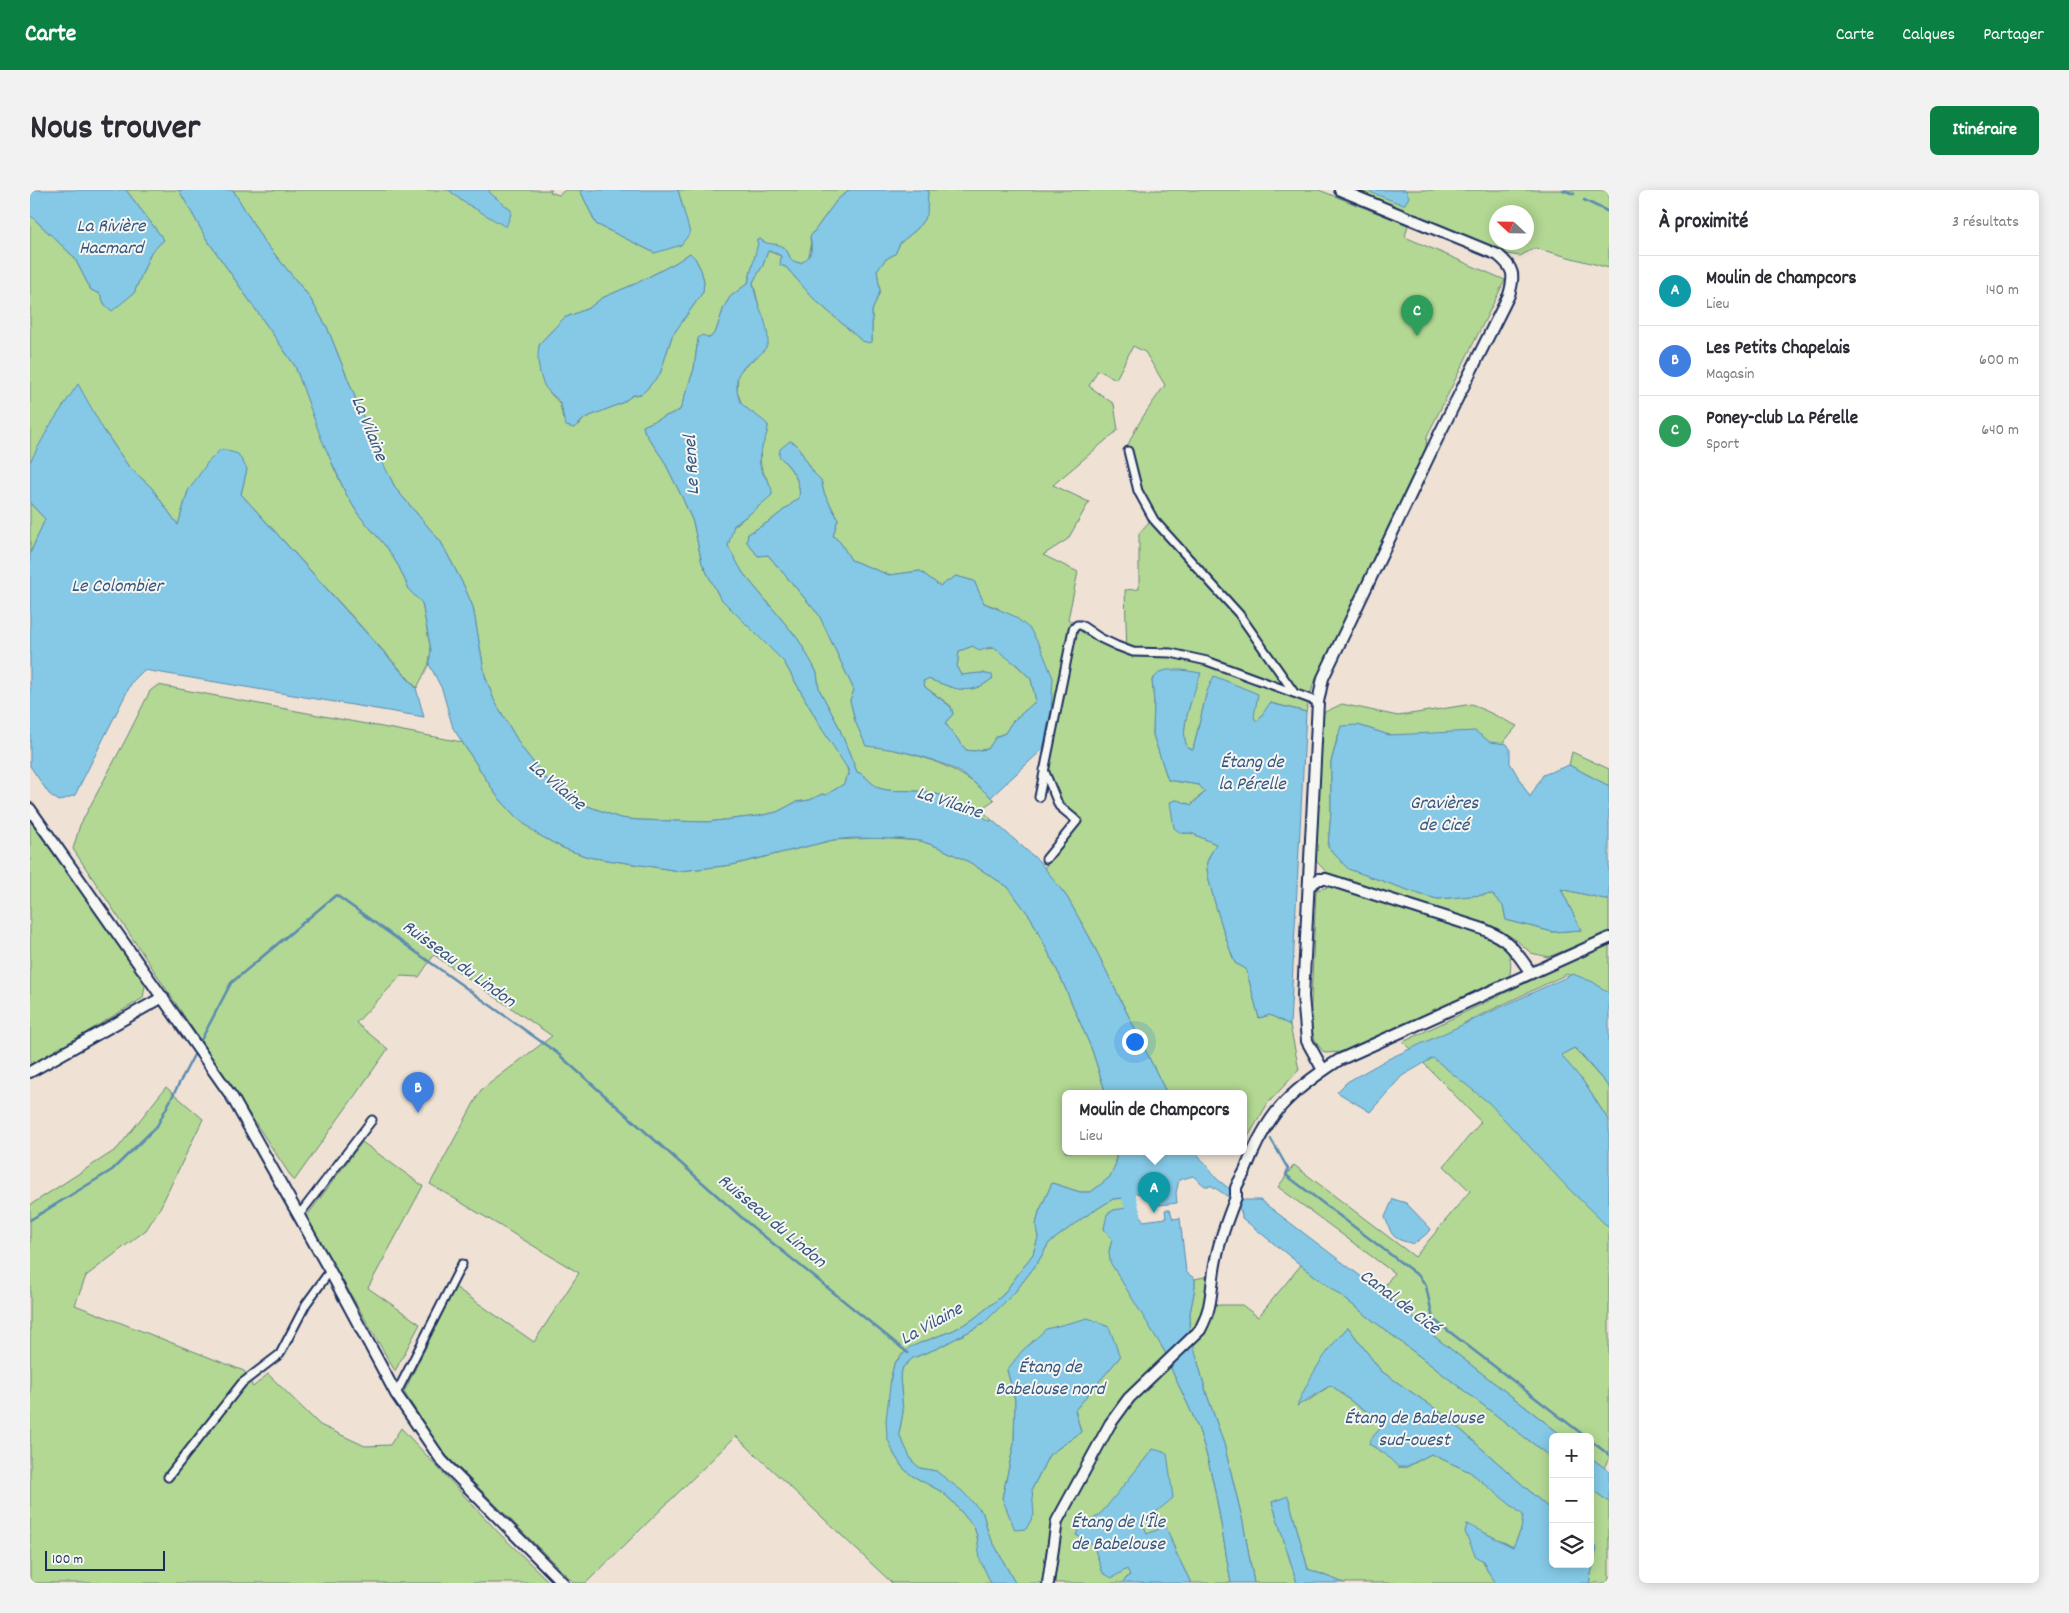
<!DOCTYPE html>
<html lang="fr">
<meta charset="utf-8">
<style>
body{margin:0;font-family:Dekko,sans-serif;background:#f2f2f3;color:#2b2b33}
.controls{position:absolute;right:15px;bottom:15px;display:grid;overflow:hidden;border-radius:8px;box-shadow:0 2px 12px #0003}
.controls button{width:45px;height:45px;display:grid;place-items:center;padding:0;border:0;border-bottom:1px solid #e1e1e2;background:#fff;color:#2b2b33;font:25px sans-serif}
.compass{position:absolute;left:1459px;top:15px;width:45px;height:45px;border-radius:50%;background:#fff;box-shadow:0 2px 12px #0003;rotate:292deg}
.scale{position:absolute;left:15px;bottom:12px;width:120px;box-sizing:border-box;padding-left:5px;border:2px solid #1b2f5e;border-top:0;font-size:14px;line-height:18px;white-space:nowrap;color:#1b2f5e;-webkit-text-stroke:4px #f6f6f2;paint-order:stroke}
.you{position:absolute;left:1104px;top:851px;width:18px;height:18px;margin:-12px;border:4px solid #fff;border-radius:50%;background:#1a73e8;box-shadow:0 0 0 8px #1a73e833}
.badge{display:grid;place-items:center;width:32px;height:32px;border-radius:50%;background:#0b8043;color:#fff;font-size:16px;font-weight:700}
.pin{position:absolute;translate:-50% -41px;filter:drop-shadow(0 1px 2px #0008)}
.pin::after{content:'';position:absolute;top:26px;width:18px;height:15px;background:inherit;clip-path:polygon(0 0,100% 0,50% 100%)}
.popup{position:absolute;left:1032px;top:900px;width:185px;height:65px;box-sizing:border-box;display:grid;place-content:center;border-radius:8px;background:#fff;filter:drop-shadow(0 1px 4px #0005);font-size:16px;white-space:nowrap;color:#7c7c81}
.popup b{font-size:19px;color:#2b2b33}
.popup::after{content:'';position:absolute;left:50%;top:100%;margin-left:-10px;border:10px solid transparent;border-top-color:#fff}
.list{margin:0;padding:0;list-style:none}
h2{display:flex;justify-content:space-between;align-items:center;height:65px;margin:0;padding:0 20px;font-size:21px}
h2 small{font-size:16px;font-weight:400;color:#7c7c81}
.list li{display:grid;grid-template-columns:32px 1fr auto;gap:15px;align-items:center;box-sizing:border-box;height:70px;padding:0 20px;border-top:1px solid #e1e1e2}
.list b{display:block;font-size:19px;white-space:nowrap}
.list p{margin:0;font-size:16px;white-space:nowrap;color:#7c7c81}
.list em{font-size:16px;font-style:normal;color:#7c7c81}
.icon{flex:none;width:28px;height:28px;fill:none;stroke:currentColor;stroke-width:2;stroke-linecap:round;stroke-linejoin:round}
.map{position:relative;flex:none;width:1579px;height:1393px;overflow:hidden;border-radius:8px}
header{display:flex;align-items:center;gap:30px;box-sizing:border-box;height:70px;padding:0 25px;background:#0b8043;color:#fff}
header strong{font-size:24px}
nav{display:flex;gap:28px;margin-inline-start:auto;font-size:18px}
.intro{display:flex;align-items:center;justify-content:space-between;box-sizing:border-box;height:120px;padding:0 30px}
h1{margin:0;font-size:35px}
.button{padding:12px 22px;border-radius:8px;background:#0b8043;color:#fff;font-size:18px;font-weight:700}
main{display:flex;gap:30px;padding:0 30px}
aside{flex:1;background:#fff;border-radius:8px;box-shadow:0 2px 12px #0003}
.map>svg:first-child{display:block}
.green{fill:#b2d893;stroke:#668478;fill-rule:evenodd}
.water{fill:#85c9e6;stroke:#5b8bb0;fill-rule:evenodd}
.lines{fill:none;stroke-linecap:round;stroke-linejoin:round}
.stream{stroke:#5b8bb0;stroke-width:2.5}
.river{stroke:#85c9e6;stroke-width:14}
.street-casing{stroke:#1b2f5e;stroke-width:11}
.secondary-casing{stroke:#1b2f5e;stroke-width:14}
.street{stroke:#f6f6f2;stroke-width:7}
.secondary{stroke:#f6f6f2;stroke-width:10}
.labels{text-anchor:middle;dominant-baseline:central;stroke-width:4;stroke-linejoin:round;paint-order:stroke}
.water-label{font-size:19px;font-style:italic;fill:#365680;stroke:#f6f6f2}
</style>
<header>
<strong>Carte</strong>
<nav><a>Carte</a><a>Calques</a><a>Partager</a></nav>
</header>
<div class="intro"><h1>Nous trouver</h1><a class="button">Itinéraire</a></div>
<main>
<div class="map">
<svg width="1579" height="1393" viewBox="0 0 1579 1393">
<rect width="100%" height="100%" fill="#efe2d4"/>
<filter id="ink" filterUnits="userSpaceOnUse"><feTurbulence type="fractalNoise" baseFrequency=".02" numOctaves="2"/><feDisplacementMap in="SourceGraphic" scale="10" xChannelSelector="R" yChannelSelector="G"/><feConvolveMatrix kernelMatrix="1 2 1 2 8 2 1 2 1" color-interpolation-filters="sRGB"/></filter>
<g filter="url(#ink)">
<g class="green">
<polygon points="96,0 149,0 176,48 265,176 304,278 316,304 328,324 358,359 369,377 380,401 392,413 401,461 399,474 387,498 211,304 217,279 158,301 148,335 121,297 99,277 73,239 8,260 0,272 0,25 44,67 61,100 70,104 75,115 104,103 121,62 134,50"/>
<path d="M203,0h216l13,11 20,11 7,-22h63l-2,2 9,3 6,-5h15l16,34 59,29 28,-45 -5,-18h171l-12,10 -27,37c2,13 0,31 -18,24l-7,-13 -17,-3 -8,-6 -12,44 -18,14 -6,10 -8,24 -6,7 -13,7 -3,24 -14,41 -37,16 2,7 18,26 19,38 11,25 9,41 18,35 64,64 38,67 24,35 3,12 -3,1 -2,7 -18,11 -4,-1 -12,6 -14,2 -19,10 -19,4 -51,6 -69,-2 -18,-2 -35,-13 -16,-8 -22,-17 -25,-32 -28,-48 -9,-24 -12,-69 -9,-21 -23,-44 -45,-53 -19,-37 -50,-125 -19,-32 -45,-55zM660,63l5,5 6,12 3,11 -1,11 -31,44 -12,38 -18,20 -9,1 -11,8 -37,15 -6,7 -16,-6 -3,-15 -11,-12 -10,-25v-21l2,-4 23,-24 25,-10 13,-10 35,-15 40,-21z"/>
<path d="M898,0h391l89,35 -3,12 100,43 -78,156 -1,11 -113,238 -7,27 -35,-9 -14,20 -3,-6 -47,-26 -14,59 -5,-2c-8,-12 -1,-33 3,-47l-39,-21 2,22 -1,33 15,45 32,5 5,7 -12,10 -1,3 -17,-5 6,33h10l25,11c-3,6 -7,12 -9,18 -3,11 19,78 25,93l3,8 11,6 13,49 11,-3 20,10 9,45 -31,33 -23,39 -2,-2v-46h-76l-77,-156 -23,-41 -23,-29 38,-46 -21,-19 -14,-36 -4,-18 8,-38 -53,-103 -14,-5 -10,-22 -18,-5 -16,10 -20,-15 -31,4 -38,-15 -11,-18 -7,-6 5,-17 -14,-26 -3,-13 -7,-7 -18,-29 -6,-3 -11,15c11,11 23,26 20,42l-29,23 -22,13 -1,8 11,14 10,-1 51,60 35,75 -4,10 5,21 11,24c49,7 92,19 128,55l-13,9 11,11 -3,2c-22,-18 -46,-30 -75,-31 -11,-1 -24,1 -35,-3 -8,-4 -13,-13 -22,-16l-19,-47 -19,-36 -2,-16 -19,-34 -55,-66 -13,-22 -2,-5 4,-18 35,-29 2,-17c-10,-15 -11,-23 -5,-42 2,-5 4,-10 4,-15l-26,-20 -5,-14 1,-18 21,-19 5,-35 -3,-4 -8,-33 10,-17 5,-14 13,5 1,10 4,1 27,31 49,43h10v-30l8,-20 -3,-21 9,-11 9,-5 5,-11 17,-14 7,-10 3,-10zM1103,156l12,6 20,33c-12,17 -34,46 -39,67 -3,13 17,55 24,69l-11,12v56l-14,1 2,64 -31,-14 -28,-21 10,-47 -35,-17 25,-16 21,-37 -36,-17 65,-55 -4,-26 -25,-18 9,-16 18,9z"/>
<path d="M1321,0h258v78l-74,-20 -15,8 -13,-2zM1466,22h30v30h-30z"/>
<polygon points="0,313 15,329 0,364"/>
<path d="M943,456l5,4 16,-2 14,9 23,22 5,22 -24,21 -7,11 -8,3 -9,13 -15,2 -7,-1 -21,-27 8,-9 -2,-8 -26,-19 -2,-7 5,-1c25,8 41,19 65,-1l-9,-5 -23,2 -4,-7 2,-17z"/>
<polygon points="128,495 432,552 467,606 486,627 507,644 533,658 558,667 650,681 702,675 803,650 848,648 891,651 908,657 939,672 978,697 1001,728 1030,786 1062,860 1076,904 1035,904 1035,962 1086,962 1086,973 1080,987 1061,1002 1050,1002 1022,993 1009,1022 1006,1035 1008,1048 1003,1064 972,1106 942,1130 924,1140 890,1153 871,1165 864,1174 861,1187 860,1203 864,1264 873,1278 881,1285 912,1302 923,1312 944,1337 947,1346 951,1370 961,1393 862,1393 706,1246 556,1393 544,1393 411,1260 374,1202 425,1097 504,1152 549,1083 400,994 451,900 522,846 404,765 389,787 371,786 326,833 358,859 264,991 43,659 50,635 97,547 120,501"/>
<polygon points="1312,514 1368,526 1442,514 1487,536 1472,554 1359,545 1328,535 1308,545 1301,572 1301,622 1298,657 1319,679 1392,705 1408,709 1462,704 1473,716 1476,730 1523,742 1551,740 1531,699 1579,710 1579,743 1518,767 1501,763 1485,749 1458,735 1300,686 1286,671 1293,523"/>
<polygon points="1542,562 1579,579 1579,596 1539,575"/>
<polygon points="0,631 113,787 115,796 113,808 11,870 0,874"/>
<path d="M1303,696l164,54c13,12 15,17 13,35l-169,77 -16,1c-9,-8 -12,-17 -15,-29l6,-134z"/>
<polygon points="1579,753 1579,804 1537,784 1434,833 1468,879 1579,999 1579,1268 1574,1278 1560,1267 1560,1247 1534,1247 1396,1140 1378,1122 1351,1101 1364,1083 1248,997 1264,975 1385,1067 1440,1001 1414,976 1451,932 1373,852"/>
<polygon points="1544,858 1579,897 1579,931 1553,891 1530,865"/>
<polygon points="136,897 173,929 130,1018 116,1040 56,1086 45,1115 214,1181 223,1197 238,1184 290,1235 335,1256 360,1255 371,1238 468,1342 520,1393 0,1393 0,1015 87,959"/>
<polygon points="332,952 393,996 338,1098 390,1134 365,1181 276,1027"/>
<path d="M1096,1008l2,11 -14,1 -6,4 -4,15 8,10 -3,13 56,100c9,28 25,53 35,81 16,48 22,100 31,150h-40l-15,-30 -5,-15 -25,-4 -3,-11 10,-74c-16,20 -31,42 -49,61 -10,12 -20,10 -28,25l17,8 10,30 24,-4 3,5 -8,9h-107l-27,-50 -5,-20 -47,-42 -16,-3 -8,-6 -13,-28 4,-22 -3,-35 3,-10 10,-9 25,-10 45,-24 32,-32 23,-30 11,-19 35,-26 29,-18zM1090,1167l-45,53 6,22 -32,23 -17,34 -30,9 12,-54 1,-44 -8,-30z"/>
<path d="M1271,1075l252,194v53l-110,-98 -62,-43 -33,-44c-22,22 -31,48 -43,76l26,-18 25,20 28,16 1,3 -13,14 -3,6 15,9 14,14h9l24,-13 39,18 54,43 -3,15 -8,17 -46,-23 20,46 9,13h-152l-36,-14 -20,-72 -16,5 25,81h-43l-11,-61 -19,-78 -18,-52 -16,-59c-4,-18 6,-36 5,-54l13,-3 -1,29h35l16,12z"/>
<polygon points="1560,1298 1579,1312 1579,1393 1559,1393 1567,1358 1560,1352"/>
</g>
<g class="water">
<polygon points="0,0 96,0 134,50 121,62 104,103 82,121 75,115 70,104 61,100 44,67 0,25"/>
<path d="M149,0h54l30,50 45,55 19,32 50,125 19,37 45,53 23,44 9,21 12,69 9,24 28,48 25,32 22,17 16,8 35,13 18,2 69,2 51,-6 19,-4 19,-10 14,-2 12,-6 4,1 18,-11 2,-7 3,-2v-4l-27,-42 -38,-67 -64,-64 -18,-35 -9,-41 -11,-25 -19,-38 -18,-26 -2,-7 37,-16 14,-41 4,-31 4,-3 8,3 6,-7 8,-24 6,-10 18,-14 10,-40 -2,-3 4,-1c7,7 15,3 23,8 4,2 6,9 9,14l8,2c12,-5 13,-14 10,-26l27,-37 12,-10h79l-1,25 -10,14 -17,14 -5,11 -9,5 -9,11 3,21 -8,20v31l-2,1 -8,-2 -49,-43 -27,-31 -6,-2 1,-9 -7,-4 -6,-1 -5,14 -10,17c2,22 16,39 15,61 -8,21 -34,18 -31,45 0,6 2,14 7,18 7,7 17,11 24,19 0,14 -13,29 -7,44 3,10 12,14 11,26l-20,17 -18,13 -6,21 15,27 55,66 14,24 5,10 2,16 19,36 19,47c9,3 14,12 22,16 11,4 24,2 35,3 29,1 53,13 75,30l3,-1 48,42 27,35 23,41 77,156h-61l-14,-44 -32,-74 -29,-58 -23,-31 -39,-25 -31,-15 -17,-6 -19,-2 -49,-1 -20,2 -101,25 -52,6 -92,-14 -25,-9 -26,-14 -21,-17 -19,-21 -44,-68 -11,-39 -13,-25 2,-14 -9,-47 -12,-12 -11,-24 -11,-18 -30,-35 -12,-20 -25,-56 -26,-72 -89,-128z"/>
<polygon points="419,0 459,0 460,3 481,20 481,24 476,37 432,11"/>
<polygon points="550,0 648,0 660,43 651,55 625,63 566,34"/>
<polygon points="1335,0 1376,0 1379,7 1375,14 1371,14"/>
<path d="M660,63l5,5 6,12 3,11 -1,11 -31,44 -12,38 -18,20 -9,1 -11,8 -37,15 -11,10 -8,-2c-4,-8 -2,-16 -6,-23 -4,-7 -13,-11 -16,-18 -5,-10 -9,-34 -3,-43l23,-24 25,-10 13,-10 35,-15 40,-21z"/>
<polygon points="48,194 73,239 99,277 121,297 148,335 158,301 178,272 191,259 208,264 217,279 211,304 386,498 394,527 114,480 102,492 45,605 29,611 19,604 0,576 0,364 15,329 0,313 0,272 19,237"/>
<path d="M760,251l6,3 18,29 7,7 3,13 14,26 -5,17 7,6 11,18 38,15 31,-4 20,15 16,-10 18,5 10,22 30,13 16,13 11,19 12,30 -2,33 -8,38 -52,48c-10,-8 -20,-18 -31,-25 -27,-15 -63,-23 -94,-26l-11,-25 -5,-21 4,-10 -35,-75 -51,-60 -10,1 -11,-14 1,-8 22,-13 29,-23c3,-16 -8,-31 -20,-42l1,-7zM943,456l7,5 9,-4 5,1 23,17 14,14 5,22 -24,21 -7,11 -9,4 -8,12 -15,2 -7,-1 -21,-27 8,-9 -2,-7 -26,-20 -2,-6 5,-2c27,9 40,19 65,-1l-1,-3 -12,-2 -19,2 -4,-7 2,-17z"/>
<path d="M1137,480h15l19,3c-6,18 -24,58 -13,75l5,2 14,-59 7,-15 44,18 -4,23 3,5 13,-19 36,9 -16,313 -20,-10 -11,3 -13,-49 -11,-6 -3,-8c-6,-15 -28,-82 -25,-93 2,-6 6,-12 9,-18l-25,-11h-10l-7,-5 -4,-26 7,-2 15,5 13,-13 -6,-7 -31,-5 -15,-45 1,-33 -2,-22 8,-8z"/>
<polygon points="1328,535 1359,545 1445,541 1460,552 1477,554 1480,559 1480,573 1500,607 1513,585 1539,575 1579,596 1579,710 1531,699 1551,740 1523,742 1476,730 1473,716 1462,704 1408,709 1392,705 1318,679 1298,657 1301,622 1301,572 1311,536"/>
<polygon points="1543,784 1563,792 1579,803 1579,897 1547,860 1544,858 1531,865 1553,891 1579,931 1579,1038 1538,998 1459,913 1403,868 1372,886 1340,922 1307,902 1317,892 1356,870"/>
<path d="M1086,962h80l20,26 27,22h17l148,112 18,18 138,107h-11v22l-260,-200 -51,-41c1,-14 -20,-25 -30,-32h-7l-12,-10 -14,4 -3,13 1,10 -18,2 -11,-9 -11,-3 -5,4 -19,2 -29,18 -35,26 -11,19 -23,30 -32,32 -45,24 -25,10 -10,9 -3,10 3,35 -4,22 13,27 8,7 16,3 26,20 21,22 5,20 27,50h-24l-11,-23 -3,-24 -3,-9 -21,-25 -11,-10 -31,-17 -8,-7 -9,-14 -7,-17 -1,-16 5,-44 3,-13 16,-17 44,-17 18,-10 30,-24 31,-42 5,-16 -2,-13 3,-13 13,-29 28,9h11l19,-15 6,-14z"/>
<path d="M1363,1009l13,4 25,26 -1,2 -16,13c-23,-6 -21,-6 -29,-27z"/>
<path d="M1102,1017l6,1 5,13 23,-3 -1,-8h5l3,9 7,-1 6,54 9,7c1,18 -9,36 -5,54l16,59 18,52 19,78 11,61h-23c-9,-50 -15,-102 -31,-150 -10,-28 -26,-53 -35,-81l-55,-90 -1,-10 3,-13 -8,-10 3,-15 7,-4z"/>
<polygon points="1058,1128 1079,1137 1090,1167 1045,1220 1051,1242 1019,1265 1002,1299 1004,1325 996,1339 985,1340 972,1308 984,1254 985,1210 977,1180 992,1161 1016,1139"/>
<path d="M1318,1137l33,44 62,43 110,98v52h37v-22l7,6 -8,35h-93l-9,-13 -3,-9 -8,-4 -11,-25 2,-8 46,23 8,-17 2,-15 -53,-43 -39,-18 -25,13h-8l-14,-14 -15,-9 3,-6 12,-14v-3l-28,-16 -25,-20 -34,21c12,-29 29,-56 51,-79z"/>
<polygon points="1123,1259 1137,1263 1143,1308 1113,1333 1117,1344 1136,1336 1146,1363 1161,1393 1092,1393 1100,1385 1097,1379 1082,1388 1073,1383 1063,1354 1046,1345 1051,1335 1063,1330 1073,1321"/>
<polygon points="1560,1267 1579,1281 1579,1312 1560,1298"/>
<polygon points="1258,1306 1278,1379 1314,1393 1267,1393 1242,1312"/>
</g>
<g class="lines">
<g class="stream">
<polyline points="1533,0 1544,4"/>
<polyline points="1554,10 1579,22"/>
<polyline points="169,854 201,793 306,705 527,863 719,1034 878,1163"/>
<polyline points="1241,949 1258,979 1256,985 1390,1087 1396,1096 1403,1129 1556,1247"/>
<polyline points="0,1030 82,980 127,936 166,861"/>
<polyline points="1560,1250 1579,1265"/>
</g>
<polyline class="river" points="1106,1034 1097,999 1114,962"/>
<defs>
<g id="street">
<polyline points="1098,261 1108,301 1124,330 1209,424 1263,501"/>
<polyline points="1014,580 1029,616 1047,631 1016,669"/>
<polyline points="1009,607 1043,439 1047,435 1051,435 1070,448 1087,456 1103,462 1141,463 1177,471 1288,512"/>
<polyline points="269,1025 342,930"/>
<polyline points="366,1204 432,1074"/>
<polyline points="138,1287 212,1193 250,1164 276,1114 300,1081"/>
</g>
<g id="secondary">
<polyline points="0,619 202,907 300,1081 366,1204 412,1271 533,1393"/>
<path d="M1279,696l10,-7h7l157,50c28,12 31,20 48,44"/>
<path d="M1293,880l-16,-29 -4,-45 15,-294 5,-24 116,-243 70,-140c6,-20 5,-27 -11,-40l-158,-65"/>
<polyline points="0,882 133,807"/>
<path d="M1018,1393l9,-62 53,-97 19,-26 71,-68c14,-26 10,-43 16,-71 4,-21 12,-42 20,-62v-9c2,-6 6,-11 9,-17 22,-58 43,-78 94,-111l270,-122"/>
</g>
</defs>
<use href="#street" class="street-casing"/>
<use href="#secondary" class="secondary-casing"/>
<use href="#street" class="street"/>
<use href="#secondary" class="secondary"/>
</g>
</g>
<g class="labels">
<g class="water-label">
<text x="81" y="37">La Rivière<tspan x="81" dy="22">Hacmard</tspan></text>
<text transform="translate(338 239) rotate(68)">La Vilaine</text>
<text transform="translate(663 275) rotate(-93)">Le Renel</text>
<text x="87" y="397">Le Colombier</text>
<text x="1222" y="573">Étang de<tspan x="1222" dy="22">la Pérelle</tspan></text>
<text transform="translate(526 596) rotate(40)">La Vilaine</text>
<text transform="translate(919 614) rotate(18)">La Vilaine</text>
<text x="1414" y="614">Gravières<tspan x="1414" dy="22">de Cicé</tspan></text>
<text transform="translate(428 775) rotate(36)">Ruisseau du Lindon</text>
<text transform="translate(741 1032) rotate(40)">Ruisseau du Lindon</text>
<text transform="translate(1369 1113) rotate(37)">Canal de Cicé</text>
<text transform="translate(902 1135) rotate(-29)">La Vilaine</text>
<text x="1020" y="1178">Étang de<tspan x="1020" dy="22">Babelouse nord</tspan></text>
<text x="1384" y="1229">Étang de Babelouse<tspan x="1384" dy="22">sud-ouest</tspan></text>
<text x="1088" y="1333">Étang de l'Île<tspan x="1088" dy="22">de Babelouse</tspan></text>
</g>
</g>
</svg>
<div class="controls">
<button>+</button>
<button>−</button>
<button><svg class="icon" aria-label="layers" viewBox="0 0 24 24"><path d="M12 4l9 5-9 5-9-5zM3 14l9 5 9-5"/></svg></button>
</div>
<svg class="compass" viewBox="-18 -18 36 36"><path d="M0-13l5 13h-10z" fill="#e53935"/><path d="M0 13l5-13h-10z" fill="#7c7c81"/></svg>
<div class="scale">100 m</div>
<div class="you"></div>
<div class="pin badge" style="left:1124px;top:1023px;background:#0f9aa8">A</div>
<div class="popup"><b>Moulin de Champcors</b>Lieu</div>
<div class="pin badge" style="left:388px;top:923px;background:#3f7fe0">B</div>
<div class="pin badge" style="left:1387px;top:146px;background:#2e9e5b">C</div>
</div>
<aside>
<h2>À proximité<small>3 résultats</small></h2>
<ul class="list">
<li><span class="badge" style="background:#0f9aa8">A</span><div><b>Moulin de Champcors</b><p>Lieu</p></div><em>140 m</em></li>
<li><span class="badge" style="background:#3f7fe0">B</span><div><b>Les Petits Chapelais</b><p>Magasin</p></div><em>600 m</em></li>
<li><span class="badge" style="background:#2e9e5b">C</span><div><b>Poney-club La Pérelle</b><p>Sport</p></div><em>640 m</em></li>
</ul>
</aside>
</main>
